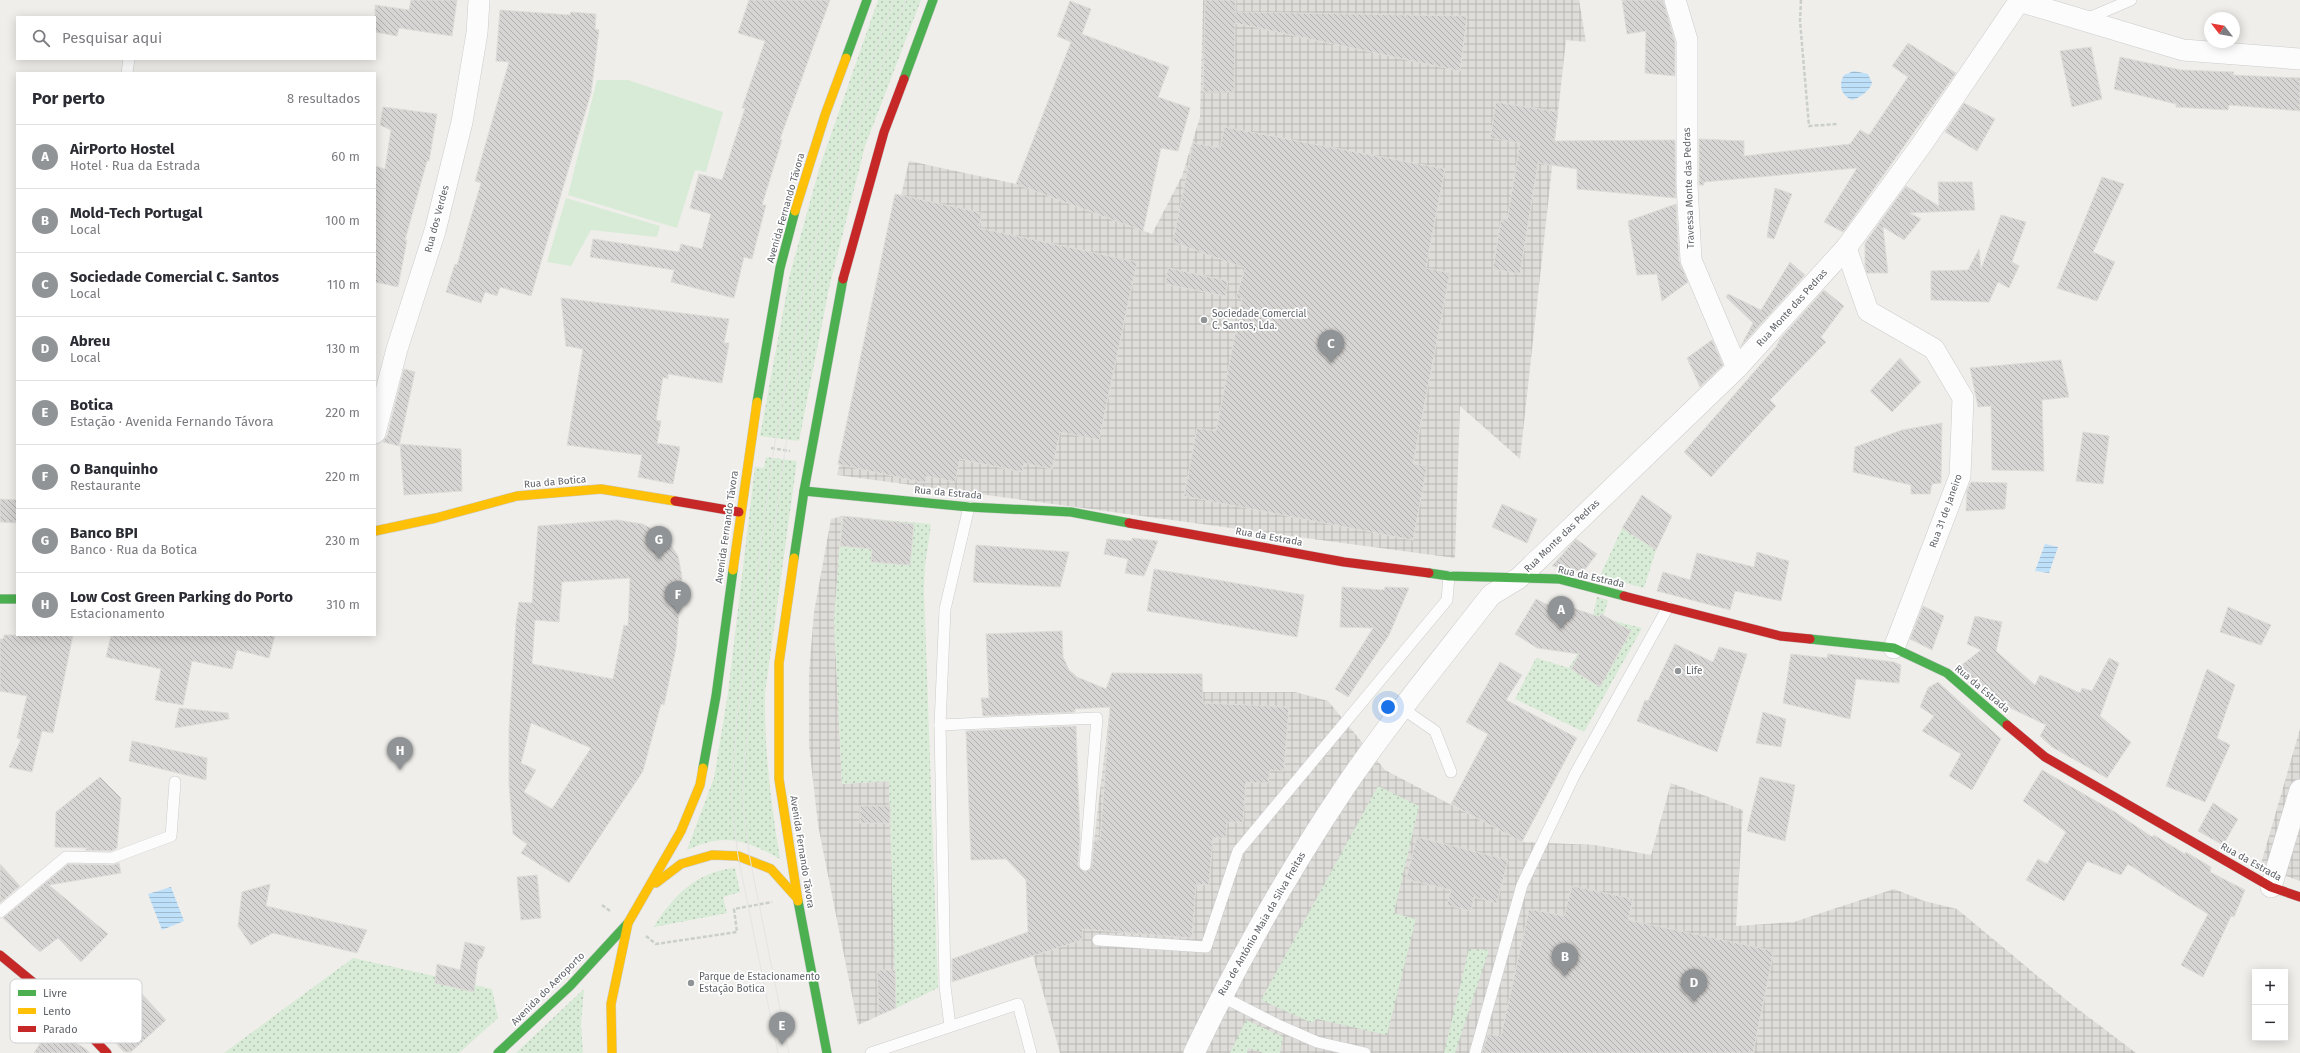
<!DOCTYPE html>
<html lang="pt">
<meta charset="utf-8">
<style>
body{margin:0;font-family:"Fira Sans",sans-serif;background:#f7f7f7;color:#2b2b33}
.controls{position:absolute;right:12px;bottom:12px;display:grid;overflow:hidden;border-radius:0px;box-shadow:0 2px 10px #0003}
.controls button{width:36px;height:36px;display:grid;place-items:center;padding:0;border:0;border-bottom:1px solid #e1e1e2;background:#fff;color:#2b2b33;font:20px sans-serif}
.compass{position:absolute;left:2204px;top:12px;width:36px;height:36px;border-radius:50%;background:#fff;box-shadow:0 2px 10px #0003;rotate:301deg}
.you{position:absolute;left:1388px;top:707px;width:14px;height:14px;margin:-10px;border:3px solid #fff;border-radius:50%;background:#1a73e8;box-shadow:0 0 0 6px #1a73e833}
.badge{display:grid;place-items:center;width:26px;height:26px;border-radius:50%;background:#919496;color:#fff;font-size:13px;font-weight:700}
.pin{position:absolute;translate:-50% -33px;filter:drop-shadow(0 1px 2px #0008)}
.pin::after{content:'';position:absolute;top:21px;width:14px;height:12px;background:inherit;clip-path:polygon(0 0,100% 0,50% 100%)}
.list{margin:0;padding:0;list-style:none}
h2{display:flex;justify-content:space-between;align-items:center;height:52px;margin:0;padding:0 16px;font-size:17px}
h2 small{font-size:13px;font-weight:400;color:#7c7c81}
.list li{display:grid;grid-template-columns:26px 1fr auto;gap:12px;align-items:center;box-sizing:border-box;height:64px;padding:0 16px;border-top:1px solid #e1e1e2}
.list b{display:block;font-size:15px;white-space:nowrap}
.list p{margin:0;font-size:13px;white-space:nowrap;color:#7c7c81}
.list em{font-size:13px;font-style:normal;color:#7c7c81}
.icon{flex:none;width:22px;height:22px;fill:none;stroke:currentColor;stroke-width:2;stroke-linecap:round;stroke-linejoin:round}
.map{position:relative;flex:none;width:2300px;height:1053px;overflow:hidden}
.search{position:absolute;background:#fff;box-shadow:0 2px 10px #0003;left:16px;top:16px;width:360px;height:44px;display:flex;align-items:center;gap:10px;box-sizing:border-box;padding:0 14px;border-radius:0px;color:#7c7c81;font-size:15px}
.panel{position:absolute;background:#fff;box-shadow:0 2px 10px #0003;left:16px;top:72px;width:360px;height:564px;border-radius:0px}
.map>svg:first-child{display:block}
.industrial{fill:url(#industrial-grid)}
.grass{fill:url(#grass-dots)}
.park{fill:#d8ebd6}
.water{fill:url(#water-rules)}
.building{fill:url(#building-back-hatch);stroke:#deddd9;fill-rule:evenodd}
.lines{fill:none;stroke-linecap:round;stroke-linejoin:round}
.lane-casing{stroke:#cbcccc;stroke-width:12}
.street-casing{stroke:#cbcccc;stroke-width:22}
.fast-casing{stroke:#cacacb;stroke-width:10}
.slow-casing{stroke:#cacacb;stroke-width:10}
.jam-casing{stroke:#cacacb;stroke-width:10}
.path{stroke:#cacfcc;stroke-width:2.5;stroke-dasharray:4 2;stroke-linecap:butt}
.lane{stroke:#fdfcfc;stroke-width:11}
.street{stroke:#fdfcfc;stroke-width:21}
.fast{stroke:#4caf50;stroke-width:9}
.slow{stroke:#ffc107;stroke-width:9}
.jam{stroke:#c62828;stroke-width:9}
.tram{stroke:#e4e4e4;stroke-width:1}
.poi-dot{fill:#919496;stroke:#fff;stroke-width:1.5}
.labels{text-anchor:middle;dominant-baseline:central;stroke-width:3.5;stroke-linejoin:round;paint-order:stroke}
.street-label{font-size:10px;fill:#5f6368;stroke:#fff}
.poi-label{font-size:10px;fill:#5f6368;stroke:#fff;text-anchor:start}
.key{fill:#fff;stroke:#cfd0d2;stroke-width:1}
.key-label{font-size:11px;fill:#5f6368}
</style>
<div class="map">
<svg width="2300" height="1053" viewBox="0 0 2300 1053">
<defs>
<pattern id="industrial-grid" width="8" height="8" patternUnits="userSpaceOnUse"><rect width="8" height="8" fill="#dfddda"/><path d="M0 4h8M4 0v8" fill="none" stroke="#b8b7b5"/></pattern>
<pattern id="grass-dots" width="8" height="8" patternUnits="userSpaceOnUse"><rect width="8" height="8" fill="#d8ebd6"/><path d="M2 2h.1M6 6h.1" fill="none" stroke="#b2c2b1" stroke-width="1.8" stroke-linecap="round"/></pattern>
<pattern id="water-rules" width="6" height="5" patternUnits="userSpaceOnUse"><rect width="6" height="5" fill="#bfe0f9"/><path d="M0 2.5h6" fill="none" stroke="#9eb9cd"/></pattern>
<pattern id="building-back-hatch" width="6" height="6" patternUnits="userSpaceOnUse"><rect width="6" height="6" fill="#d6d5d3"/><path d="M-1 5l2 2M0 0l6 6M5-1l2 2" fill="none" stroke="#b1b0af"/></pattern>
</defs>
<rect width="100%" height="100%" fill="#efeeea"/>
<g class="industrial">
<polygon points="1203,0 1579,0 1586,42 1566,40 1520,459 1460,406 1455,558 837,475 909,161 1016,184 1152,234 1182,176 1200,117"/>
<polygon points="842,516 834,620 842,784 889,781 896,1008 858,1025 818,825 809,745 809,673 814,612 831,519"/>
<polygon points="1112,692 1295,692 1328,701 1385,770 1522,842 1595,845 1651,855 1671,783 1743,810 1736,926 1794,922 1894,889 1924,901 1957,909 2070,1003 2136,1053 1060,1053 1033,956 1082,940"/>
<polygon points="2300,729 2300,881 2260,867"/>
</g>
<g class="grass">
<polygon points="878,0 921,0 865,146 829,288 799,441 760,436 790,274 820,166"/>
<path d="M766,457l31,4 -32,232c-1,56 6,111 15,166 -34,-19 -55,-27 -93,-9l27,-72 14,-85 27,-226 9,1z"/>
<polygon points="842,516 931,524 925,566 924,589 938,988 896,1008 889,781 842,784 834,620"/>
<polygon points="1622,528 1656,550 1644,588 1600,576"/>
<polygon points="1597,597 1608,600 1603,618 1642,628 1584,732 1515,699 1536,658 1569,668 1589,635"/>
<polygon points="1378,786 1419,806 1394,913 1416,919 1387,1035 1317,1019 1312,1023 1261,1000"/>
<path d="M735,868l5,24 -17,5 4,16 -73,14c18,-31 44,-56 81,-59z"/>
<polygon points="1469,949 1489,950 1455,1053 1444,1053"/>
<polygon points="353,958 492,989 498,1018 459,1053 224,1053"/>
<polygon points="584,989 581,1024 583,1053 516,1053"/>
<polygon points="1246,1020 1283,1037 1280,1053 1264,1053 1248,1048 1247,1053 1230,1053"/>
</g>
<g class="park">
<polygon points="597,80 628,80 723,112 706,172 695,170 677,228 568,195"/>
<polygon points="566,198 660,226 657,237 591,230 571,266 547,262"/>
</g>
<g class="water">
<path d="M1854,71l14,3 4,9c-2,8 -13,15 -20,17 -11,-5 -14,-15 -8,-25z"/>
<polygon points="2045,544 2058,547 2049,573 2035,571"/>
<polygon points="171,887 184,921 162,930 148,894"/>
</g>
<g class="building">
<polygon points="411,0 457,0 452,36 399,28 397,36 375,32 375,5 409,10"/>
<polygon points="749,0 830,0 780,139 782,140 762,205 766,205 752,259 744,257 734,298 671,282 674,270 590,257 593,239 679,252 681,244 702,249 711,214 690,208 699,174 722,180 745,108 742,108 765,41 738,33"/>
<polygon points="1205,0 1236,0 1235,12 1467,16 1460,71 1235,23 1234,92 1203,92"/>
<polygon points="1622,0 1663,0 1675,42 1675,76 1645,73 1646,31 1627,34"/>
<polygon points="1070,1 1091,9 1082,34 1169,67 1158,97 1190,108 1178,151 1161,148 1143,231 1016,184 1071,42 1057,36"/>
<polygon points="500,10 570,15 571,12 596,14 595,29 599,30 591,93 531,296 500,287 497,296 485,292 481,303 446,292 455,264 457,265 481,183 475,181 509,62 496,61"/>
<polygon points="1908,43 1956,73 1843,232 1824,222 1857,168 1704,182 1704,185 1699,185 1699,139 1744,141 1744,156 1850,144 1860,130 1869,135 1908,77 1892,66"/>
<polygon points="2091,47 2102,99 2072,107 2060,51"/>
<polygon points="2120,57 2181,70 2234,72 2233,75 2300,78 2300,111 2229,105 2228,110 2176,107 2176,104 2114,89"/>
<polygon points="1496,102 1558,112 1554,141 1675,140 1676,198 1577,189 1577,169 1538,163 1520,274 1493,269 1501,220 1507,220 1520,143 1490,138"/>
<polygon points="1964,103 1995,119 1977,151 1945,132"/>
<polygon points="383,107 437,114 429,161 427,161 405,240 407,240 398,287 375,282 375,166 385,169 391,130 380,125"/>
<polygon points="1224,127 1445,169 1426,268 1450,273 1413,464 1427,466 1413,540 1184,496 1197,428 1216,431 1242,299 1236,298 1245,268 1173,242 1193,143 1220,148"/>
<polygon points="2102,177 2124,184 2093,252 2115,262 2097,301 2057,288"/>
<polygon points="1938,182 1972,182 1975,210 1909,213 1921,219 1904,240 1883,227 1888,273 1867,273 1865,266 1865,243 1906,186 1939,206"/>
<polygon points="1775,188 1792,194 1774,239 1767,237"/>
<polygon points="895,194 982,213 979,228 1137,262 1099,440 1060,432 1052,469 1024,463 1022,472 960,459 955,482 927,476 925,483 838,464"/>
<polygon points="1676,204 1679,261 1688,282 1662,301 1657,274 1637,275 1628,221"/>
<polygon points="2001,215 2026,222 2012,262 2019,266 2009,288 1998,282 1989,302 1931,300 1931,271 1968,270 1979,249 1981,269"/>
<polygon points="1790,262 1805,275 1741,346 1753,323 1726,297 1728,294 1761,310"/>
<polygon points="1168,268 1228,281 1225,296 1165,284"/>
<polygon points="1824,290 1844,306 1821,337 1826,342 1770,400 1776,406 1711,477 1684,452 1776,347 1780,339"/>
<polygon points="561,298 729,319 724,343 729,343 722,383 668,374 668,379 663,377 656,420 661,421 657,443 680,447 673,484 638,477 642,455 567,445 583,349 566,346"/>
<polygon points="1712,340 1723,365 1700,387 1687,358"/>
<polygon points="1900,358 1921,382 1892,412 1870,391"/>
<polygon points="2061,360 2069,397 2042,400 2044,471 1992,470 1991,406 1978,407 1970,368"/>
<polygon points="404,369 415,372 399,446 383,442 387,436"/>
<polygon points="1942,423 1941,483 1932,484 1930,494 1911,494 1911,485 1853,472 1855,447 1902,430"/>
<polygon points="2083,432 2109,436 2103,484 2076,481"/>
<polygon points="400,444 461,449 462,491 404,495"/>
<polygon points="1971,482 2007,483 2005,509 1966,511 1967,491"/>
<polygon points="1642,495 1672,516 1656,550 1622,528"/>
<polygon points="0,499 17,500 17,523 0,522"/>
<polygon points="1502,504 1537,519 1527,543 1492,527"/>
<polygon points="843,516 914,524 910,565 871,562 872,549 840,546"/>
<path d="M617,520l26,4 23,13 12,19 4,21 -6,71 -12,57 -3,-1 -18,67 -74,112 -48,-30 6,-9 -14,-10 -4,-50v-55l7,-107 3,-20 13,1 6,-77zM630,578l-2,48 -4,-1 -11,54 -81,-15 3,-44 24,2 3,-40zM531,723l60,25 -39,61 -28,-17 12,-22 -15,-7z"/>
<polygon points="1132,538 1158,541 1144,576 1125,573 1128,559 1104,554 1107,539 1132,541"/>
<polygon points="1576,539 1597,554 1583,572 1552,566"/>
<polygon points="976,545 1069,552 1060,587 973,582"/>
<polygon points="1757,552 1789,561 1781,601 1735,591 1730,610 1657,591 1663,572 1690,580 1697,553 1754,567"/>
<polygon points="1154,569 1304,595 1297,637 1147,611"/>
<polygon points="1342,587 1384,590 1385,587 1409,588 1389,635 1348,697 1335,689 1373,628 1340,627"/>
<polygon points="1536,599 1556,609 1559,603 1599,617 1601,614 1631,631 1600,687 1571,669 1579,654 1537,648 1515,634"/>
<polygon points="1923,606 1944,616 1932,650 1910,639"/>
<polygon points="2228,607 2271,625 2261,645 2220,632"/>
<polygon points="1975,616 2002,622 1996,651 2035,685 2040,675 2080,693 2082,688 2092,691 2109,658 2119,663 2100,716 2131,742 2107,778 2052,747 2040,736 2046,725 2004,705 1959,667 1981,650 1967,644"/>
<polygon points="1062,631 1063,657 1069,670 1077,677 1106,689 1112,673 1202,674 1203,703 1289,707 1284,771 1270,770 1268,783 1246,782 1243,822 1227,822 1226,838 1213,838 1209,885 1196,884 1192,938 1083,929 1082,940 952,982 952,959 1028,932 1026,880 1006,859 971,860 966,731 1076,726 1080,839 1078,865 1081,870 1085,872 1090,869 1092,866 1094,840 1100,840 1110,707 1075,709 1075,712 983,716 981,698 989,698 986,634"/>
<polygon points="4,635 73,635 53,733 42,731 32,772 9,767 21,739 17,738 27,696 0,691 0,639 3,639"/>
<polygon points="111,635 275,635 269,658 237,650 232,669 192,661 183,705 155,700 161,669 106,657"/>
<polygon points="1675,644 1713,662 1719,647 1747,654 1717,752 1637,721 1645,700 1648,701"/>
<polygon points="1791,654 1827,658 1828,654 1894,662 1901,665 1899,683 1856,679 1850,719 1783,703"/>
<polygon points="1500,662 1522,675 1506,700 1577,738 1522,842 1451,804 1488,734 1466,722"/>
<polygon points="2207,669 2235,685 2217,738 2230,745 2205,802 2166,786"/>
<polygon points="1938,682 2001,739 1972,790 1949,776 1961,754 1922,731 1934,716 1920,707 1928,688"/>
<polygon points="179,708 228,713 229,719 175,728"/>
<polygon points="1763,712 1786,719 1781,747 1756,743"/>
<polygon points="132,741 207,758 206,780 129,761"/>
<polygon points="2042,770 2115,812 2152,837 2154,835 2185,854 2186,852 2211,867 2210,872 2245,890 2234,917 2231,916 2203,977 2181,965 2208,914 2128,864 2121,875 2087,861 2064,901 2026,880 2038,859 2047,864 2066,832 2023,801"/>
<polygon points="100,777 121,798 117,848 111,851 85,850 88,848 55,847 56,812"/>
<polygon points="1760,777 1795,785 1785,841 1747,831"/>
<polygon points="2213,803 2238,819 2223,845 2198,831"/>
<rect x="860" y="806" width="30" height="17"/>
<polygon points="1417,837 1508,860 1497,903 1474,897 1471,911 1447,905 1451,890 1406,879"/>
<polygon points="119,863 121,873 49,885 108,934 81,962 58,938 40,952 3,918 68,864 112,865"/>
<polygon points="0,864 20,886 0,903"/>
<polygon points="537,875 541,918 521,920 517,877"/>
<polygon points="270,884 266,906 367,930 357,953 273,933 251,945 238,926 242,892"/>
<polygon points="1572,886 1633,899 1628,920 1774,951 1753,1053 1482,1053 1488,1034 1501,1036 1529,909 1564,916"/>
<polygon points="465,942 485,947 482,957 478,961 474,992 435,983 437,964 460,970"/>
<polygon points="877,970 895,970 896,1008 879,1015"/>
<polygon points="130,981 166,1020 131,1052 124,1052 92,1017"/>
<polygon points="50,1028 86,1049 90,1053 34,1053"/>
</g>
<g class="lines">
<defs>
<g id="lane">
<polyline points="2084,20 2131,0"/>
<polyline points="127,73 129,59"/>
<polyline points="1403,709 1435,731 1451,772"/>
<polyline points="940,725 1097,718 1085,865"/>
<polyline points="0,912 66,857 112,858 171,836 175,782"/>
<polyline points="1098,940 1206,947 1238,851 1447,600 1449,576"/>
<polyline points="1221,996 1276,1024 1317,1042 1365,1053"/>
<polyline points="950,1026 945,986 940,725 945,609 969,507"/>
<polyline points="871,1053 1018,1004 1031,1053"/>
<polyline points="1475,1053 1522,885 1575,774 1668,607"/>
</g>
<g id="street">
<polyline points="1675,0 1687,40 1687,184 1691,260 1737,368"/>
<polyline points="2019,1 2183,50 2300,59"/>
<polyline points="1846,248 1868,311 1934,349 1963,398 1960,476 1894,648"/>
<polyline points="375,433 397,349 435,231 462,122 477,33 479,0"/>
<polyline points="2271,887 2300,790"/>
<path d="M1194,1053c44,-92 94,-181 151,-266 45,-66 97,-129 146,-192l28,-17 218,-210 109,-120 76,-104 98,-144"/>
</g>
<g id="fast">
<polyline points="846,58 867,0"/>
<polyline points="904,79 933,0"/>
<polyline points="757,402 780,268 795,211"/>
<polyline points="804,491 969,507 1071,512 1129,523"/>
<polyline points="794,558 804,491 843,279"/>
<polyline points="1429,573 1449,576 1559,579 1624,596"/>
<polyline points="0,599 17,599"/>
<polyline points="1810,639 1894,648 1947,673 2007,725"/>
<polyline points="703,768 716,696 733,570"/>
<polyline points="798,901 827,1053"/>
<polyline points="498,1053 570,986 628,923"/>
</g>
<g id="slow">
<polyline points="795,211 825,115 846,58"/>
<polyline points="375,531 436,518 517,496 601,489 675,501"/>
<polyline points="794,558 779,663 779,779 798,901"/>
<polyline points="733,570 757,402"/>
<polyline points="656,883 681,864 712,855 738,856 771,869 797,898"/>
<polyline points="612,1053 611,1004 628,923 681,831 700,785 703,768"/>
</g>
<g id="jam">
<polyline points="843,279 884,132 904,79"/>
<polyline points="675,501 739,512"/>
<polyline points="1129,523 1344,562 1429,573"/>
<polyline points="1624,596 1780,636 1810,639"/>
<polyline points="2007,725 2045,757 2271,887 2300,897"/>
<polyline points="0,955 62,1006 107,1053"/>
</g>
</defs>
<use href="#lane" class="lane-casing"/>
<use href="#street" class="street-casing"/>
<use href="#fast" class="fast-casing"/>
<use href="#slow" class="slow-casing"/>
<use href="#jam" class="jam-casing"/>
<g class="path">
<polyline points="1801,0 1800,21 1809,126 1838,124"/>
<polyline points="771,448 790,451"/>
<polyline points="602,905 610,911"/>
<polyline points="646,936 656,944 737,932 734,909 772,902"/>
</g>
<use href="#lane" class="lane"/>
<use href="#street" class="street"/>
<use href="#fast" class="fast"/>
<use href="#slow" class="slow"/>
<use href="#jam" class="jam"/>
<g class="tram">
<polyline points="778,1053 738,856 731,799 737,716 774,448 805,278 849,121 894,0"/>
<polyline points="789,1053 750,859 742,798 749,712 785,450 816,280 860,124 906,0"/>
</g>
</g>
<g class="poi-dot">
<circle cx="1204" cy="320" r="4"/>
<circle cx="1678" cy="671" r="4"/>
<circle cx="691" cy="983" r="4"/>
</g>
<g class="labels">
<g class="street-label">
<text transform="translate(1689 188) rotate(-92)">Travessa Monte das Pedras</text>
<text transform="translate(786 208) rotate(-74)">Avenida Fernando Távora</text>
<text transform="translate(437 219) rotate(-75)">Rua dos Verdes</text>
<text transform="translate(1792 308) rotate(-48)">Rua Monte das Pedras</text>
<text transform="translate(555 482) rotate(-5)">Rua da Botica</text>
<text transform="translate(948 493) rotate(5)">Rua da Estrada</text>
<text transform="translate(1946 511) rotate(-70)">Rua 31 de Janeiro</text>
<text transform="translate(727 527) rotate(-82)">Avenida Fernando Távora</text>
<text transform="translate(1562 536) rotate(-44)">Rua Monte das Pedras</text>
<text transform="translate(1269 537) rotate(10)">Rua da Estrada</text>
<text transform="translate(1591 577) rotate(13)">Rua da Estrada</text>
<text transform="translate(1982 689) rotate(40)">Rua da Estrada</text>
<text transform="translate(802 852) rotate(81)">Avenida Fernando Távora</text>
<text transform="translate(2251 862) rotate(29)">Rua da Estrada</text>
<text transform="translate(1262 924) rotate(-60)">Rua de António Maia da Silva Freitas</text>
<text transform="translate(548 989) rotate(-45)">Avenida do Aeroporto</text>
</g>
<g class="poi-label">
<text x="1212" y="314">Sociedade Comercial<tspan x="1212" dy="12">C. Santos, Lda.</tspan></text>
<text x="1686" y="671">Life</text>
<text x="699" y="977">Parque de Estacionamento<tspan x="699" dy="12">Estação Botica</tspan></text>
</g>
</g>
<rect x="10" y="979" width="132" height="64" rx="6" class="key"/>
<rect x="18" y="990" width="18" height="6" fill="#4caf50"/>
<rect x="18" y="1008" width="18" height="6" fill="#ffc107"/>
<rect x="18" y="1026" width="18" height="6" fill="#c62828"/>
<g class="key-label">
<text x="43" y="997">Livre</text>
<text x="43" y="1015">Lento</text>
<text x="43" y="1033">Parado</text>
</g>
</svg>
<div class="controls">
<button>+</button>
<button>−</button>
</div>
<svg class="compass" viewBox="-18 -18 36 36"><path d="M0-13l5 13h-10z" fill="#e53935"/><path d="M0 13l5-13h-10z" fill="#7c7c81"/></svg>
<div class="you"></div>
<div class="pin badge" style="left:1561px;top:629px">A</div>
<div class="pin badge" style="left:1565px;top:976px">B</div>
<div class="pin badge" style="left:1331px;top:363px">C</div>
<div class="pin badge" style="left:1694px;top:1002px">D</div>
<div class="pin badge" style="left:782px;top:1045px">E</div>
<div class="pin badge" style="left:678px;top:614px">F</div>
<div class="pin badge" style="left:659px;top:559px">G</div>
<div class="pin badge" style="left:400px;top:770px">H</div>
<div class="search"><svg class="icon" aria-label="search" viewBox="0 0 24 24"><circle cx="10" cy="10" r="6"/><path d="M15 15l6 6"/></svg>Pesquisar aqui</div>
<section class="panel">
<h2>Por perto<small>8 resultados</small></h2>
<ul class="list">
<li><span class="badge">A</span><div><b>AirPorto Hostel</b><p>Hotel · Rua da Estrada</p></div><em>60 m</em></li>
<li><span class="badge">B</span><div><b>Mold-Tech Portugal</b><p>Local</p></div><em>100 m</em></li>
<li><span class="badge">C</span><div><b>Sociedade Comercial C. Santos</b><p>Local</p></div><em>110 m</em></li>
<li><span class="badge">D</span><div><b>Abreu</b><p>Local</p></div><em>130 m</em></li>
<li><span class="badge">E</span><div><b>Botica</b><p>Estação · Avenida Fernando Távora</p></div><em>220 m</em></li>
<li><span class="badge">F</span><div><b>O Banquinho</b><p>Restaurante</p></div><em>220 m</em></li>
<li><span class="badge">G</span><div><b>Banco BPI</b><p>Banco · Rua da Botica</p></div><em>230 m</em></li>
<li><span class="badge">H</span><div><b>Low Cost Green Parking do Porto</b><p>Estacionamento</p></div><em>310 m</em></li>
</ul>
</section>
</div>
